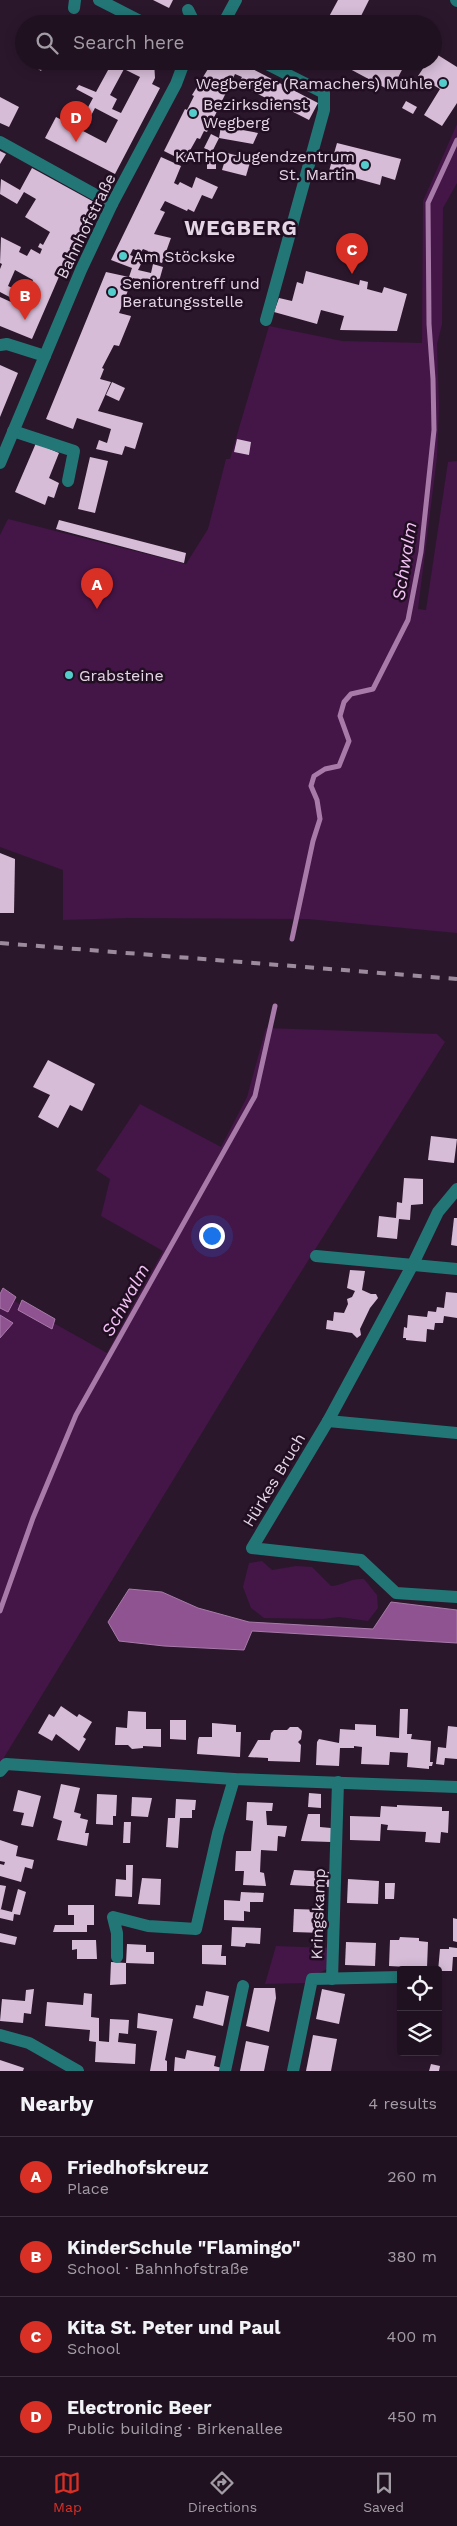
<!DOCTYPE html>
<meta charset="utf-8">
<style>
body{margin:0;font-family:"Work Sans",sans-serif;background:#281a2a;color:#f1f3f6}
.controls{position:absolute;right:15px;bottom:15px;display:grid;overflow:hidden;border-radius:5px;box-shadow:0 2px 12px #0003}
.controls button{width:45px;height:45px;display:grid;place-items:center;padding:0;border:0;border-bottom:1px solid #3d313f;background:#201121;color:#f1f3f6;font:25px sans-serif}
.you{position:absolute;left:211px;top:1235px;width:18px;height:18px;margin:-12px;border:4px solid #fff;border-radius:50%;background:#1a73e8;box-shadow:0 0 0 8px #1a73e833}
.badge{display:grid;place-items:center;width:32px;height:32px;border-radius:50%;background:#d93025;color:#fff;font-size:16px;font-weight:700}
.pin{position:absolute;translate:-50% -41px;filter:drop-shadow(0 1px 2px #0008)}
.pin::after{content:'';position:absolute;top:26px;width:18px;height:15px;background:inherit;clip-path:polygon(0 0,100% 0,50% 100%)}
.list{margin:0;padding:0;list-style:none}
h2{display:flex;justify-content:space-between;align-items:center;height:65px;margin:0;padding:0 20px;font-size:21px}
h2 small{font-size:16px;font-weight:400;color:#a29da5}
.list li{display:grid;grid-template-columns:32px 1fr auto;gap:15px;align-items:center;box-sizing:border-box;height:80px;padding:0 20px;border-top:1px solid #3d313f}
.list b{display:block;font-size:19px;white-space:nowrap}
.list p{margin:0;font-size:16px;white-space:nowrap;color:#a29da5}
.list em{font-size:16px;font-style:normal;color:#a29da5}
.icon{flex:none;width:28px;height:28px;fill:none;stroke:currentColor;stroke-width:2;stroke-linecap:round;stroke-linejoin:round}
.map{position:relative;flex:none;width:457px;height:2071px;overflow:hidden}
.search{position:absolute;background:#201121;box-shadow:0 2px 12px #0003;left:15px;right:15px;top:15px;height:55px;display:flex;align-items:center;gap:12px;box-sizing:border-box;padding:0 18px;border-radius:28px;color:#a29da5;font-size:19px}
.sheet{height:385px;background:#201121}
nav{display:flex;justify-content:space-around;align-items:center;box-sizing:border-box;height:70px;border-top:1px solid #3d313f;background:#201121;font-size:14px;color:#a29da5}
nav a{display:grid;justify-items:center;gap:2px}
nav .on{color:#d93025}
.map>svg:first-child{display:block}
.green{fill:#441547}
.water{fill:#8e5390;stroke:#a87aa9}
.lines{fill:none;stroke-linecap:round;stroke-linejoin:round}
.stream{stroke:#a87aa9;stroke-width:5}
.building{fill:#d6bcd7;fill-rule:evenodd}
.minor{stroke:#227776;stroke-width:12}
.rail{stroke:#9c8b9c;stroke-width:4;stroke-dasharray:9 9;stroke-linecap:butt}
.poi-dot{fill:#53cdcb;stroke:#210e22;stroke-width:2}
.labels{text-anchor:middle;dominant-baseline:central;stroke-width:5;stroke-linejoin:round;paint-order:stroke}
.poi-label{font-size:16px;fill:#e4d6e4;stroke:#210e22;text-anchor:start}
.street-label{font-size:16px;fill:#e4d6e4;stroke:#210e22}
.water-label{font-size:18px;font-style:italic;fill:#f4c3f5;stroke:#210e22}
.district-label{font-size:21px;font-weight:bold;letter-spacing:1px;fill:#e4d6e4;stroke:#210e22}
</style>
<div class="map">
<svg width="457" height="2071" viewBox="0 0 457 2071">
<rect width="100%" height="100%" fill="#2b172c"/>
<g class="green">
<polygon points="457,124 457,183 443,208 442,324 437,344 439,406 437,457 418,609 426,610 448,462 457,461 457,933 307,919 129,918 63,920 63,870 0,847 0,535 8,519 186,564 208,529 226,459 230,459 269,326 342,341 422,343 423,201"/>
<polygon points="266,1028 437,1034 445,1042 259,1339 0,1764 0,1293 107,1353 163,1251 101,1216 110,1179 96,1170 140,1104 221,1147 247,1097"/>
<path d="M262,1561l10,9 24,-4 16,1 19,19c14,-1 18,-8 33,-7l13,16 1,13 -10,13 -29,-4 -16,2 -59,-1 -13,-10 -8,-21 6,-24z"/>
<polygon points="276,1946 330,1948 329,1968 309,1978 307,1983 265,1984"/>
</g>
<g class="water">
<polygon points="3,1288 16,1297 8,1312 0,1308 0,1294"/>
<polygon points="22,1300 55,1319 52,1329 18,1310"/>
<polygon points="0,1315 13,1323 0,1338"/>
<polygon points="129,1589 162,1592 198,1608 249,1622 373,1629 391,1602 457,1610 457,1643 252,1631 244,1650 164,1646 119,1641 108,1622"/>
</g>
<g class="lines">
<g class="stream">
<polyline points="292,939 313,841 320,819 317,800 311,786 314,776 325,769 339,766 349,741 340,716 344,702 351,694 373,689 408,620 421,552 434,430 433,379 429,324 428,203 457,140"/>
<polyline points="0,1611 33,1518 76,1415 255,1096 275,1006"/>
</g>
</g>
<g class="building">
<polygon points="153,0 173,0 169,8"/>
<polygon points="338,0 369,0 357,24 325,24"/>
<polygon points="94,19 103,24 91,24"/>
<polygon points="433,52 457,67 457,103 442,126 424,115 440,89 418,76 428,61 433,61"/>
<polygon points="26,61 45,61 46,62 41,71"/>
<path d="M113,61h41l1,17 -3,6 8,4 -45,86 -70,-36 11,-21 21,11 16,-30 -17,-9 3,-4 17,7zM124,69l16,8 -19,36 -9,-4 5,-10 -7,-4zM95,108l23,12 -12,23 -23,-12z"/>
<polygon points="209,61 237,61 318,103 309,120 238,84 242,77 235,74 207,132 204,131 200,139 197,138 184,161 164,151 185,109 187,110 194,96 192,95 211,64"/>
<polygon points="335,61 405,61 406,62 391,91"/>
<polygon points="0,97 19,107 9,127 0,123"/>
<polygon points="406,101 417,107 413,114 402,108"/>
<polygon points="221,126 258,133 253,144 219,138 212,152 204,148 211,134 219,138"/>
<polygon points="337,143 401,159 395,180 382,176 380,185 329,171"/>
<polygon points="0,151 6,154 0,164"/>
<polygon points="227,153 251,159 246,176 222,170"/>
<polygon points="161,157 181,166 174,183 178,185 180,182 192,188 196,177 218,187 212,199 202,195 194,212 188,209 187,211 165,201 160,210 165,212 154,234 171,238 162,263 146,258 148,251 143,249 141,252 133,249 130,255 143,260 138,270 151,273 153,264 163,267 158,285 133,278 119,313 131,316 130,319 119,346 114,345 102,368 104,369 100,379 111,382 98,411 143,423 135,449 125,446 122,455 96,449 99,440 107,443 111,429 77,418 73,429 46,419 106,272 129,277 132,268 111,260"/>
<rect x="207" y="161" width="9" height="8"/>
<path d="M32,168l62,34 -4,8 3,2 -4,7 -3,-1 -4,8 -3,12 -8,11 -39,90 -32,-13v-29l22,10 1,-3 -23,-12v-23l2,-5 -2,-1 1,-26 20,10 -2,5 8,4 4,-7 9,5 2,-5 -4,-2 2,-4 3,2 7,-13 -25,-15 11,-18 -12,-7 -7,12 -17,-10 1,-15 19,11zM15,270l18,10 -6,15 -19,-9z"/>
<polygon points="306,271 359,285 360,280 368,282 367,289 382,293 384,287 407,294 397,331 340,330 344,316 321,310 317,324 274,312 279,298 292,301 297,282 303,284"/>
<polygon points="0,365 18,373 0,417"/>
<polygon points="112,382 125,388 119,401 106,395"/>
<polygon points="237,439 251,442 249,455 234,452"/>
<polygon points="36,443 59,453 49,478 59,483 54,498 48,496 45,505 15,492"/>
<polygon points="90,457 108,461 95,513 78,509"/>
<polygon points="59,520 186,553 184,563 56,529"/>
<polygon points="0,853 15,859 14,913 0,913"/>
<polygon points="48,1060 95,1084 82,1111 70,1105 58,1128 38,1117 50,1095 33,1087"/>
<polygon points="431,1136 457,1139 454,1163 428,1160"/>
<polygon points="404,1178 423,1179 423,1204 411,1205 410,1220 399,1219 397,1239 377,1237 379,1216 396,1218 397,1202 402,1203"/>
<polygon points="454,1218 457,1218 457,1246 451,1245"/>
<polygon points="350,1270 365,1271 362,1290 371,1294 376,1294 378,1298 370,1308 360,1329 361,1335 357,1338 352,1333 326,1329 327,1320 333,1321 334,1312 344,1313 348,1304 347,1299 352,1297 355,1291 347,1288"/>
<polygon points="446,1292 457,1293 457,1318 444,1316 443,1323 435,1323 434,1330 427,1329 426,1342 406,1340 406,1338 403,1338 404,1327 407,1328 408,1315 427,1317 428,1311 436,1312 437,1307 444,1308"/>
<polygon points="61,1706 77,1717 79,1714 92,1722 83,1737 86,1739 79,1751 56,1734 52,1741 38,1733 49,1714 54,1717"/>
<polygon points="400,1709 408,1709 407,1734 412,1734 411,1739 431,1741 430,1762 433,1762 432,1766 429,1766 429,1769 407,1767 408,1753 390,1752 389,1765 361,1764 362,1747 354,1746 354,1748 340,1748 339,1766 316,1765 317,1742 319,1739 339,1743 340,1729 355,1730 355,1724 376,1725 376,1736 399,1738"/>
<polygon points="128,1711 146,1712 146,1729 161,1729 161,1747 143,1746 143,1748 132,1749 128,1745 115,1745 116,1727 127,1728"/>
<polygon points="170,1720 186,1720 186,1740 170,1739"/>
<polygon points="212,1723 236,1725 236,1732 241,1732 240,1757 197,1754 198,1740 199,1737 212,1737"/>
<polygon points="448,1726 457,1727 457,1759 445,1758 444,1765 436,1764 438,1747 446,1748"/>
<polygon points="290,1727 298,1727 302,1731 301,1739 298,1742 301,1745 300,1762 268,1761 268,1758 248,1757 258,1740 270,1740 271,1733 274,1730 287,1730"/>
<polygon points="61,1784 80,1788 74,1812 81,1814 80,1818 88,1820 85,1833 89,1833 87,1846 57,1840 62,1821 53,1818"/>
<polygon points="18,1790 41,1796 33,1827 21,1825 24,1813 13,1811"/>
<polygon points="309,1793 321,1794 321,1808 308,1807"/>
<polygon points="97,1794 117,1795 116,1816 113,1816 113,1825 96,1824"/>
<polygon points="132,1797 152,1798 148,1817 131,1816"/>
<polygon points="176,1799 196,1800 195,1810 192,1810 192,1818 180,1818 178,1848 166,1847 168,1818 175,1818"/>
<polygon points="247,1802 273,1803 272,1811 266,1811 267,1825 287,1826 285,1837 278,1836 277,1851 261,1850 260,1872 264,1873 266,1886 243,1885 244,1871 235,1871 236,1851 251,1851 253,1821 246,1820"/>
<polygon points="397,1805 442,1807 442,1811 449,1811 448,1833 441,1832 440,1843 425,1842 426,1832 387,1830 388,1825 381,1824 380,1841 350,1840 350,1816 380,1817 381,1806 397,1807"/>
<polygon points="308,1814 320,1814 320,1827 331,1828 331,1842 301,1841"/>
<polygon points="124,1822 131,1822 130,1843 123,1843"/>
<polygon points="0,1840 18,1846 16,1856 34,1860 32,1869 25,1867 21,1882 0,1876 0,1864 4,1865 5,1862 0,1861"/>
<polygon points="126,1865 133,1865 132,1897 115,1896 116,1879 126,1880"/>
<polygon points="294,1870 329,1872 329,1887 290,1885"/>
<polygon points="142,1878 161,1879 160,1905 138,1904"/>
<polygon points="348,1879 379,1881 378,1904 347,1903"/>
<polygon points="385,1883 395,1883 394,1899 385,1899"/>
<polygon points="0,1885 6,1886 1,1909 0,1909"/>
<polygon points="18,1889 26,1892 20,1915 14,1914 13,1921 0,1918 0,1909 12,1912"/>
<polygon points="241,1892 264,1893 263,1902 250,1902 250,1912 244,1911 244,1921 224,1920 224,1900 240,1901"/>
<polygon points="68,1905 94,1905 94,1925 87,1925 87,1932 53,1932 55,1925 74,1925 74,1915 68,1915"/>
<polygon points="294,1909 324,1910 323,1933 293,1932"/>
<polygon points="453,1918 457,1919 457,1942 453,1941"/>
<polygon points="232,1927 261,1928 260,1944 246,1943 245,1947 231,1946"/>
<polygon points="0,1933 17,1937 15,1945 0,1942"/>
<polygon points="400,1937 419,1938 419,1941 428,1942 427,1968 389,1966 390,1940 399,1940"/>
<polygon points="72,1940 96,1940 97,1959 77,1959 77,1949 72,1950"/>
<polygon points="346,1942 376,1943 375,1966 345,1965"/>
<polygon points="127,1944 146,1945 146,1952 154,1952 154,1964 126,1963 126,1984 110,1985 111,1962 126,1963"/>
<polygon points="202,1945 222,1945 221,1956 226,1956 226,1965 202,1964"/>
<polygon points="449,1947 457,1948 457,1957 453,1957 452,1971 438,1971 440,1949 449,1949"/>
<polygon points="254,1988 275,1988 276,1998 269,2032 246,2026"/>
<polygon points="34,1989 31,2014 24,2013 23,2023 0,2021 2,1999 25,2001 26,1990"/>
<polygon points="322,1989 345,1994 339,2024 316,2019"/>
<polygon points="206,1991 229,1996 223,2026 193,2018 196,2005 203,2006"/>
<polygon points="84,1993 92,1994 91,2017 99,2018 99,2041 109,2042 110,2019 129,2020 128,2034 119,2033 118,2042 136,2044 135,2064 95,2062 96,2042 89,2041 90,2030 45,2026 47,2002 83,2005"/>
<polygon points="138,2013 173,2019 165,2060 167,2061 167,2071 150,2071 157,2031 137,2028"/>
<polygon points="313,2035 337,2039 331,2071 306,2071"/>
<polygon points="246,2041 269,2046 264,2071 240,2071"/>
<polygon points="187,2050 216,2056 214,2066 222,2068 221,2071 174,2071 175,2057 185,2059"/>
<polygon points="0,2060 24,2068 23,2071 0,2071"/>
<polygon points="431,2064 440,2066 439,2071 429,2071"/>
</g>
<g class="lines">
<g class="minor">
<polyline points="99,0 146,24"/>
<polyline points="456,0 457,1"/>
<polyline points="74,8 75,0"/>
<polyline points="188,10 195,24"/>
<polyline points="223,24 236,0"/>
<polyline points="261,61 324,93 324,110 266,320"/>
<polyline points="0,142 112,204"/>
<polyline points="0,345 7,344 45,356"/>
<polyline points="13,431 74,451 68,481"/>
<polyline points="0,463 81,270 112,204 176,84 182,68 181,61"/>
<polyline points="457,1189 438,1212 413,1264 328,1421 252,1548 361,1560 396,1593 457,1597"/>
<polyline points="316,1256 457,1269"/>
<polyline points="328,1421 457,1433"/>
<polyline points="0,1771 6,1764 234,1779 457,1787"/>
<polyline points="117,1957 117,1933 113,1917 148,1926 196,1929 218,1833 234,1779"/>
<polyline points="332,1979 338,1782"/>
<polyline points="0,2035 29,2043 78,2071"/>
<polyline points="225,2071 243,1986"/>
<polyline points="293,2071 312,1979 401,1977"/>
</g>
<polyline class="rail" points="0,943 457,979"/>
</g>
<g class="poi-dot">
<circle cx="443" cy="83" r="5"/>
<circle cx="193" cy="113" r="5"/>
<circle cx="365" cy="165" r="5"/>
<circle cx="123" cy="256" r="5"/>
<circle cx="112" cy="292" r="5"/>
<circle cx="69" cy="675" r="5"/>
</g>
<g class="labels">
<g class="poi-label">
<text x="433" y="83" text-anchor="end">Wegberger (Ramachers) Mühle</text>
<text x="203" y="104">Bezirksdienst<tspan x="203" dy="18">Wegberg</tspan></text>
<text x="355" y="156" text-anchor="end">KATHO Jugendzentrum<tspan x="355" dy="18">St. Martin</tspan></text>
<text x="133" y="256">Am Stöckske</text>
<text x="122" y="283">Seniorentreff und<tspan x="122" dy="18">Beratungsstelle</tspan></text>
<text x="79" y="675">Grabsteine</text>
</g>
<g class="street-label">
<text transform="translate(86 226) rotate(-64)">Bahnhofstraße</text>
<text transform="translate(274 1480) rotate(-59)">Hürkes Bruch</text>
<text transform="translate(318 1914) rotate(-88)">Kringskamp</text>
</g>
<g class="water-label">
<text transform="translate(404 561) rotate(-81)">Schwalm</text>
<text transform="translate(125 1300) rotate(-61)">Schwalm</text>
</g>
<g class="district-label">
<text x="241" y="227">WEGBERG</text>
</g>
</g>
</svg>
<div class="controls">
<button><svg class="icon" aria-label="locate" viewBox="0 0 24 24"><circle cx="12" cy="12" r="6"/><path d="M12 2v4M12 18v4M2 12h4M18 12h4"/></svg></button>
<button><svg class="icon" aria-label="layers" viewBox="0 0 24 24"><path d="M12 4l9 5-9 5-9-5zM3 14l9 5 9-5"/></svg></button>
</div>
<div class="you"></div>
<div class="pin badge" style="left:97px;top:609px">A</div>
<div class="pin badge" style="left:25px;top:320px">B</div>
<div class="pin badge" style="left:352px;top:274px">C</div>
<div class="pin badge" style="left:76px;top:142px">D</div>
<div class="search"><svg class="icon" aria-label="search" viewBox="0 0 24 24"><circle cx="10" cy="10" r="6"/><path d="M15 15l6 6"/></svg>Search here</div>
</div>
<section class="sheet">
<h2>Nearby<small>4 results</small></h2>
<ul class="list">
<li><span class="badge">A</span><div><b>Friedhofskreuz</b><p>Place</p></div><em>260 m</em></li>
<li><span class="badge">B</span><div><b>KinderSchule &quot;Flamingo&quot;</b><p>School · Bahnhofstraße</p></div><em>380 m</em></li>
<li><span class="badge">C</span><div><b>Kita St. Peter und Paul</b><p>School</p></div><em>400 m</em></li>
<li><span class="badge">D</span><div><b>Electronic Beer</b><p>Public building · Birkenallee</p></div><em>450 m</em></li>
</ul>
</section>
<nav>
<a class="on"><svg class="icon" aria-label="map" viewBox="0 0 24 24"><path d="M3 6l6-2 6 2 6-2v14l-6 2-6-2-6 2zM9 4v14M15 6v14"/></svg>Map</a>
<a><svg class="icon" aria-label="directions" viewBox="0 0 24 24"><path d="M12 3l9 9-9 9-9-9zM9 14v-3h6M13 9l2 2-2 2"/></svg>Directions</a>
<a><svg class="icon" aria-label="saved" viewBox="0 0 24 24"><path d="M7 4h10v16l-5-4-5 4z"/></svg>Saved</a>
</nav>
